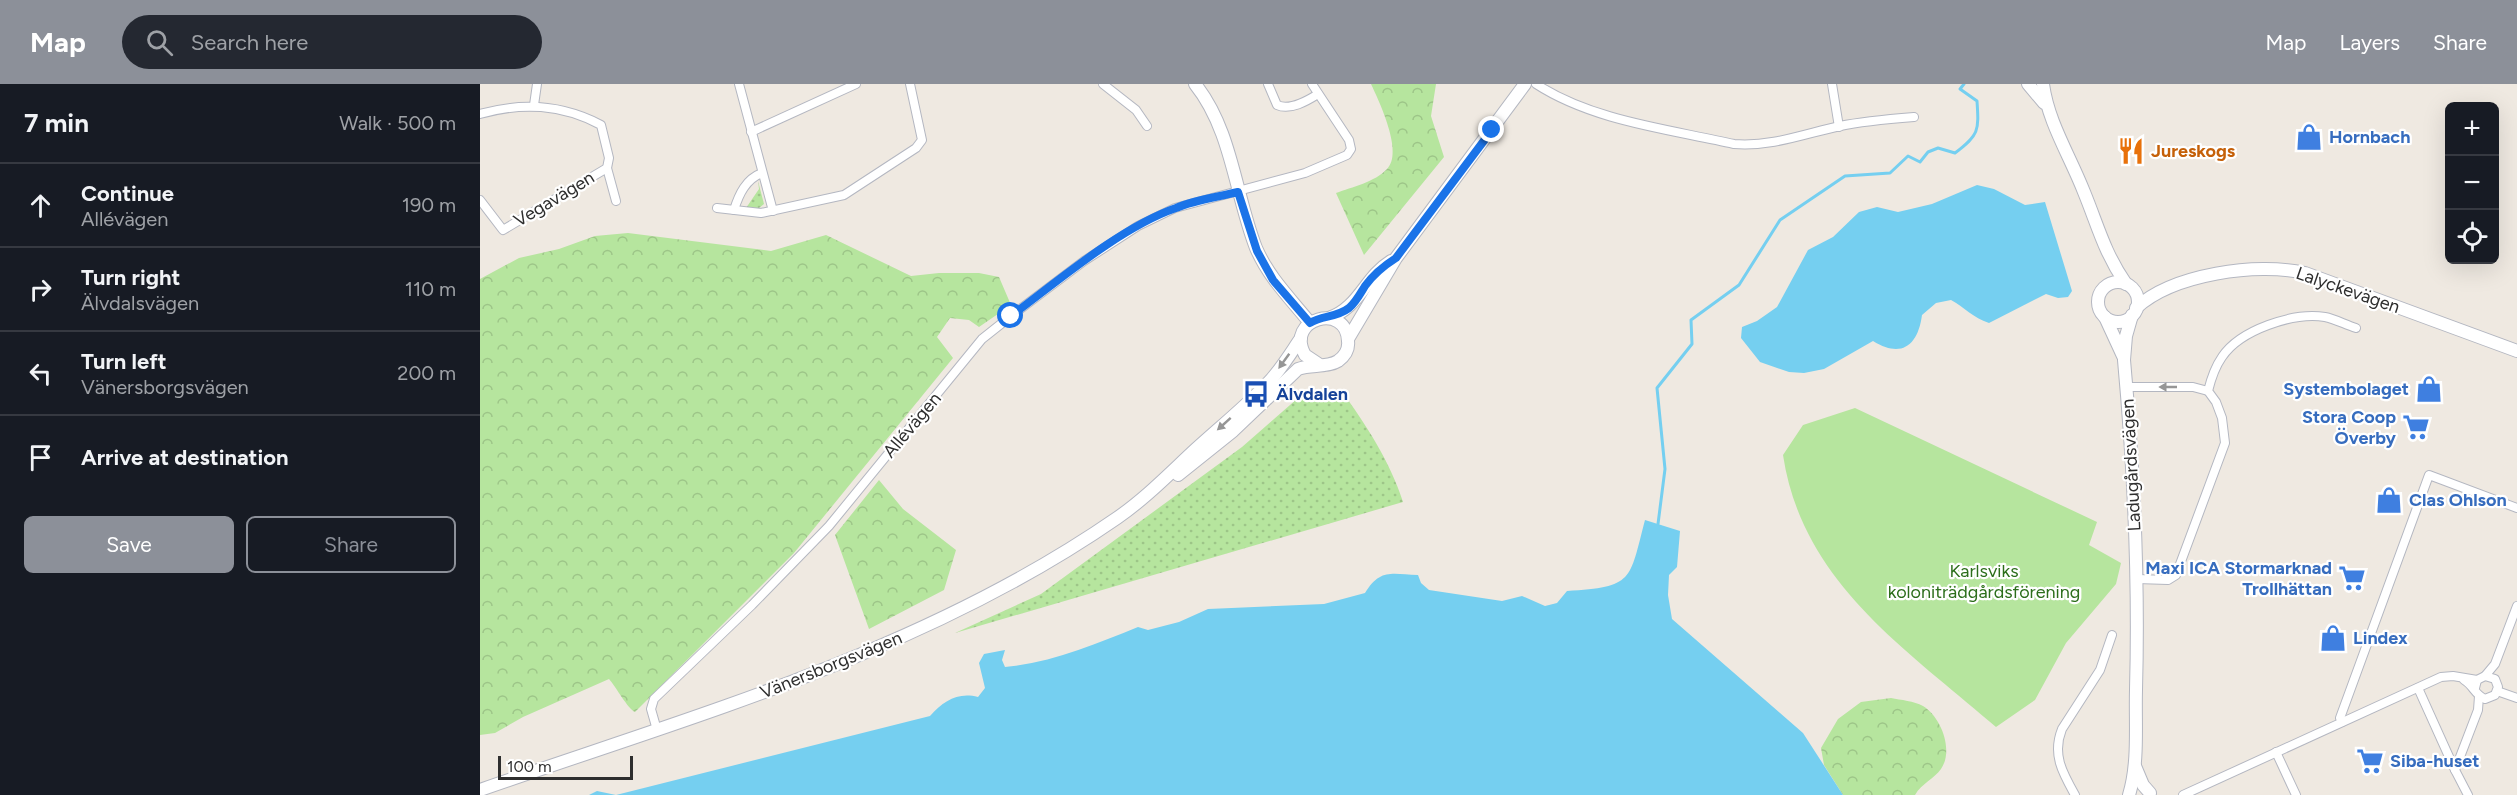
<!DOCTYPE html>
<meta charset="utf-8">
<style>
body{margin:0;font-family:Figtree,sans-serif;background:#242831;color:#f1f3f6}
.controls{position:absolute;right:18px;top:18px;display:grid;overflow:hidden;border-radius:9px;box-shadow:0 6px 24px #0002}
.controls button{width:54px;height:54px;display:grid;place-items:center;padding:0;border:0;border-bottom:2px solid #363941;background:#171b24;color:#f1f3f6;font:30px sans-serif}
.scale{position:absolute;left:18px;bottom:15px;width:135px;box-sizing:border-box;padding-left:6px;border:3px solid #2e2e2e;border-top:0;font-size:16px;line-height:21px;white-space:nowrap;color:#2e2e2e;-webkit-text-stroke:4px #fff;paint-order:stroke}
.stop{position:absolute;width:18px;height:18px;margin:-14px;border:4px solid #1a73e8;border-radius:50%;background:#fff}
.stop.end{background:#1a73e8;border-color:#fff;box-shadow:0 2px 6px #0008}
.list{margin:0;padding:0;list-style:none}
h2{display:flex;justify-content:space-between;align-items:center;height:78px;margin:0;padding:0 24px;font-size:26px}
h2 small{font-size:20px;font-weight:400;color:#9ea1a6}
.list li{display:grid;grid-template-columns:39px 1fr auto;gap:18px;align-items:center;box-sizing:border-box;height:84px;padding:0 24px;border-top:2px solid #363941}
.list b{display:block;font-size:22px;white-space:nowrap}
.list p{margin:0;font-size:20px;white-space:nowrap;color:#9ea1a6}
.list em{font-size:20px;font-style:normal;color:#9ea1a6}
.actions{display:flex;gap:12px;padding:18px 24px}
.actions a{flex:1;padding:14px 0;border:2px solid #8c9099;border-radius:9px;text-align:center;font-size:21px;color:#8c9099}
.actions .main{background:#8c9099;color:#fff}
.icon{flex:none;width:33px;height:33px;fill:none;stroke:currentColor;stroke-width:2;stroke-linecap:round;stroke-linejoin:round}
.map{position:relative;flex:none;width:2037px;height:711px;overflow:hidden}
header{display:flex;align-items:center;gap:36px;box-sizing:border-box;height:84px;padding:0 30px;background:#8c9099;color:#fff}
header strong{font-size:28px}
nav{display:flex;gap:33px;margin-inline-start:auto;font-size:21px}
.search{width:420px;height:54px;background:#242831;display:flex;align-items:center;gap:15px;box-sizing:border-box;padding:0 21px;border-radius:33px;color:#9ea1a6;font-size:22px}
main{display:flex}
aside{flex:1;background:#171b24}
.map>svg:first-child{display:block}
.grass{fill:url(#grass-dots)}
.forest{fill:url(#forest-crowns)}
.garden{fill:#b6e59e}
.water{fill:#75cff0}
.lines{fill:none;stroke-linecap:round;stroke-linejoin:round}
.stream{stroke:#75cff0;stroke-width:3}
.street-casing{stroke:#b4b7c1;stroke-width:10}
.secondary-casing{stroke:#b4b7c1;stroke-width:14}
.street{stroke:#fff;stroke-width:8}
.secondary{stroke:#fff;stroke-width:12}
.oneway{fill:#969696}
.route{stroke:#1a73e8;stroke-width:8}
.labels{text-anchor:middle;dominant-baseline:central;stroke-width:4.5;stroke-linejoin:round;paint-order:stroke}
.shop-label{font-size:18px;font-weight:bold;fill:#366cbe;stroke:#fff;text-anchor:start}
.food-label{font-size:18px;font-weight:bold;fill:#c56008;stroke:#fff;text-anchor:start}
.street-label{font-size:18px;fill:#2e2e2e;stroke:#fff}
.transit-label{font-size:18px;font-weight:bold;fill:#164399;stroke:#fff;text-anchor:start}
.park-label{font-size:18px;fill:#2c6e1b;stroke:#fff}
</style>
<header>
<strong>Map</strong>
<div class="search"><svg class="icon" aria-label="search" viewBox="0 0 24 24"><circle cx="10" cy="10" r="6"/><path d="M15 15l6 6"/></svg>Search here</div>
<nav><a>Map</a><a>Layers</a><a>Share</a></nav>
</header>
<main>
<aside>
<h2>7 min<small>Walk · 500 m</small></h2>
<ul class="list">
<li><svg class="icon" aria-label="ahead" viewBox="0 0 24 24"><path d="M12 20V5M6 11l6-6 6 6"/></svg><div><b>Continue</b><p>Allévägen</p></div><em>190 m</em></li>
<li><svg class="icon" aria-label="right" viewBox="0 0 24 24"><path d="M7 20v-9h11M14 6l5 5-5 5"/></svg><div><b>Turn right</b><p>Älvdalsvägen</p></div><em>110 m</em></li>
<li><svg class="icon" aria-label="left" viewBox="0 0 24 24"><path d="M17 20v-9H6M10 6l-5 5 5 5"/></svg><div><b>Turn left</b><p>Vänersborgsvägen</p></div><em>200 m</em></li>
<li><svg class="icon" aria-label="arrive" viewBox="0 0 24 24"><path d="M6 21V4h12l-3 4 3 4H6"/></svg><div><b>Arrive at destination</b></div></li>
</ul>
<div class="actions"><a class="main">Save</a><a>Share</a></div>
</aside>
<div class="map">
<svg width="2037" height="711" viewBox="0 0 2037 711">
<defs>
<pattern id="grass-dots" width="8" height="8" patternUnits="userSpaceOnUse" patternTransform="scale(1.5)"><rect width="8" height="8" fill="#b6e59e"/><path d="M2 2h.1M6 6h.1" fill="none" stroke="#9dc588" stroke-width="1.8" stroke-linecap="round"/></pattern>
<pattern id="forest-crowns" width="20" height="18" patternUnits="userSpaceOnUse" patternTransform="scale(1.5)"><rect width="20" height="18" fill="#b6e59e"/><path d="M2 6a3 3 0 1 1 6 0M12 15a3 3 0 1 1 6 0" fill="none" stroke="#9dc588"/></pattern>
</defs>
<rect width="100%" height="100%" fill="#efe9e1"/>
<g class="grass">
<polygon points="278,97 284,120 279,124 266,124 279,105"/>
<path d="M861,306c25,35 49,71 62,112l-448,131 86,-39 201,-147 64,-56z"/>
</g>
<g class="forest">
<path d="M891,0h65l-5,32 13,41 -80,98 -28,-62c16,-6 39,-11 51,-24 17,-16 -8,-68 -16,-85z"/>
<path d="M148,149l143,18 55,-16 85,41 28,-3h40l20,4 12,28 -32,22 -10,-7 -19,-2 -13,19 16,21 -159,195 -159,159c-7,-3 -19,-25 -26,-33l-86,38 -28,16 -15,2v-456l39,-21 40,-9 36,-13z"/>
<polygon points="399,396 423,425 476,466 464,506 389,545 355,451"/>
<path d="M1411,614c10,2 23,3 32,8 18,11 31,44 18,63 -7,10 -19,14 -26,26h-72l-19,-30 -3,-17 17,-29 23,-17z"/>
</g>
<path class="garden" d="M1375,324l242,114 -8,23 32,18 -5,21 -50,59 -31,57 -39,27c-90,-78 -194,-145 -213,-272l20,-30z"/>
<g class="water">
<path d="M1497,101l17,4 31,16 20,-3 27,89 -4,6 -10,1 -12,-4 -57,29c-16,-5 -25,-16 -38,-23l-15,3 -14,12c-4,30 -20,44 -49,26l-49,28 -20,4 -15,-1 -29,-10 -19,-24 1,-11 15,-6 20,-14 31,-57 25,-13 26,-25 18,-5 21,5 34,-8z"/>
<path d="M1165,436l35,11 -3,36 -8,8 -1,20 4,24 131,114 40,62h-1254l8,-4 19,4 314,-79c14,-15 27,-24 48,-19l7,-9 -6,-25 5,-9 21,-4 -3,10 3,7c46,-4 91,-23 133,-40l10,3 31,-8 29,-13 116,-5 41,-11c15,-25 27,-19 53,-18l3,8 8,7 73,11 20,-5 23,10 12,-3 10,-12c67,-4 62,-10 78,-71z"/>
</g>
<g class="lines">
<path class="stream" d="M1178,440l7,-55 -8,-81 35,-44 -1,-24 48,-35 41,-65 65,-44 45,-3 18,-17 12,6 8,-10 10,-4 17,5c24,-18 24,-22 22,-52l-17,-12 4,-5"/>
<defs>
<g id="street">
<polyline points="259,0 293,127"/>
<polyline points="623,0 656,26 667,42"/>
<path d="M788,0l9,21c13,6 30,-4 41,-11"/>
<path d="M1056,0c57,37 132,45 198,60 37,3 70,-10 106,-18 24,-5 49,-7 74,-9"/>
<polyline points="1352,0 1359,43"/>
<polyline points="54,21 57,0"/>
<path d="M0,30c42,-12 81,-10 121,11l8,33 -2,10 -104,62 -23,-30"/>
<polyline points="271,48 376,0"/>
<polyline points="127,84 136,117"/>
<polyline points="237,124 281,129 364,111 436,64 442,56 430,0"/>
<path d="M254,126c5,-16 12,-31 28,-37"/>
<polyline points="1647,303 1713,303 1728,307"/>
<path d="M1657,495l31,1 8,-5 49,-132 -3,-25 -6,-16 -8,-11c3,-12 7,-24 14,-34 18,-27 71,-45 103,-40 10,2 21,8 31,11"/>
<polyline points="2005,592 2015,580 2037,522"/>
<path d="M1984,596c9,5 11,15 21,19l10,-4 3,-8 -3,-8 -10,-3 -8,4 -2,8"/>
<polyline points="1938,604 1975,686"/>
<polyline points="2017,607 2037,614"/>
<polyline points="1862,638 1860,634 1949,391 2037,424"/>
<polyline points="177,646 171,625 174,615 272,521 349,442 502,255 531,232 604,177 658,142 695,124 825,89 867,71 871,65 869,56 832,0"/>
<polyline points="1796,668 1816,711"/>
<path d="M1595,711c-13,-23 -23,-41 -13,-66l38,-59 12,-35"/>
<polyline points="1703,711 1961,593 1973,592 1997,596"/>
<polyline points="1988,711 1975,686 1998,626 1999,612"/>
</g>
<g id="secondary">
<path d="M715,0c37,46 40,110 61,164 13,30 34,50 54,75"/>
<polyline points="1548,0 1564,19"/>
<path d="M1563,0c5,38 27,72 41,108 14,34 20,60 42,92"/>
<circle cx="1638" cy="218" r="20"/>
<path d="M1656,224c37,-34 121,-46 169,-35l212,78"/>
<polyline points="1625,233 1643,272"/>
<path d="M849,234c30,-10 36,-41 62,-57"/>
<polyline points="868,255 916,174 1045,0"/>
<path d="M698,391l55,-44 65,-62c12,-5 29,-1 40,-8 7,-5 11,-12 10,-20 -1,-39 -64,-23 -43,14l15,10"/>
<polyline points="1655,682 1663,701 1670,709"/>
<path d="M0,706c218,-76 445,-139 637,-272 29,-20 53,-45 79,-69 23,-21 49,-42 71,-65 13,-13 23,-30 34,-46"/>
<path d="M1649,711c10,-33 6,-71 7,-105 3,-110 -2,-220 -12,-330l2,-24 6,-21"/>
</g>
</defs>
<use href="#street" class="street-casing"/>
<use href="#secondary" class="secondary-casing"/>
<use href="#street" class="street"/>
<use href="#secondary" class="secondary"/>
</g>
<defs><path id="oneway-solid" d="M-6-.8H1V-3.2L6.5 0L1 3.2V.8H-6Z" transform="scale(1.5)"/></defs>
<g class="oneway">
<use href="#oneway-solid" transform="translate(804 277) rotate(126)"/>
<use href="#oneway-solid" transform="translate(1688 303) rotate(-180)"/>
<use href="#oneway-solid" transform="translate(744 340) rotate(138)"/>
</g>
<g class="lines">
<path class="route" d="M531,232c47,-35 110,-89 165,-108 19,-8 42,-11 62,-16l19,59 16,29 37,43c12,-8 26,-5 39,-15 7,-6 11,-14 16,-22 8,-11 20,-21 31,-28l96,-128"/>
</g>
<defs>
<symbol id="shop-bare" viewBox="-9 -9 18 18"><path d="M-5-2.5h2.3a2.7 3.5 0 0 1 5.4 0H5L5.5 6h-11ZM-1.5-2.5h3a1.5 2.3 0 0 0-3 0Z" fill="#3f7fe0" stroke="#fff" stroke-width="2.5" paint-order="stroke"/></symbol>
<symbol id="restaurant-bare" viewBox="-9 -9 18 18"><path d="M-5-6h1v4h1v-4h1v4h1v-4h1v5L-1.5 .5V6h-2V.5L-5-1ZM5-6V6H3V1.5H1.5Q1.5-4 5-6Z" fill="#e8710a" stroke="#fff" stroke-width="2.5" paint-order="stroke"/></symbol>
<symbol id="bus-bare" viewBox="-9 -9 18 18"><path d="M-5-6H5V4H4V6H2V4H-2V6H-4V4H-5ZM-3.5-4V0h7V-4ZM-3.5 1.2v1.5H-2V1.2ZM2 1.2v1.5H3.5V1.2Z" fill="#1a4fb4" stroke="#fff" stroke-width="2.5" paint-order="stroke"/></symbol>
<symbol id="supermarket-bare" viewBox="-9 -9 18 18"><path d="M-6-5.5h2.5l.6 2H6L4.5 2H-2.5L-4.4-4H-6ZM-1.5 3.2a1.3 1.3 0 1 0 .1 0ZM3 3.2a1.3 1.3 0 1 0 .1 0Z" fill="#3f7fe0" stroke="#fff" stroke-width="2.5" paint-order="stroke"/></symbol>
</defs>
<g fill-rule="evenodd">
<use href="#shop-bare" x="1810" y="34" width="38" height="38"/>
<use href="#restaurant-bare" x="1632" y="48" width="38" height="38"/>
<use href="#shop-bare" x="1930" y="286" width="38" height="38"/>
<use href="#bus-bare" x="757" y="291" width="38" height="38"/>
<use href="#supermarket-bare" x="1917" y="324" width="38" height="38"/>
<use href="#shop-bare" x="1890" y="397" width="38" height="38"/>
<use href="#supermarket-bare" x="1853" y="475" width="38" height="38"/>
<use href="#shop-bare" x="1834" y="535" width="38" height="38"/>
<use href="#supermarket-bare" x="1871" y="658" width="38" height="38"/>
</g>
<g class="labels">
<g class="shop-label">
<text x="1849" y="53">Hornbach</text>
<text x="1929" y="305" text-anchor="end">Systembolaget</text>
<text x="1916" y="333" text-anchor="end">Stora Coop<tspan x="1916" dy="21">Överby</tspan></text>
<text x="1929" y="416">Clas Ohlson</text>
<text x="1852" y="484" text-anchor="end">Maxi ICA Stormarknad<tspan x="1852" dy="21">Trollhättan</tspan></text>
<text x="1873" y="554">Lindex</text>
<text x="1910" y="677">Siba-huset</text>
</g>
<g class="food-label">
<text x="1671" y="67">Jureskogs</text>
</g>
<g class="street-label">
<text transform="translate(74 115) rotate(-31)">Vegavägen</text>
<text transform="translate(1868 206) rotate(19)">Lalyckevägen</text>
<text transform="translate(432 341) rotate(-50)">Allévägen</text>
<text transform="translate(1651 381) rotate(-93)">Ladugårdsvägen</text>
<text transform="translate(351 581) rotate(-22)">Vänersborgsvägen</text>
</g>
<g class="transit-label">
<text x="796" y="310">Älvdalen</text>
</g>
<g class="park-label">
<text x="1504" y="487">Karlsviks<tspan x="1504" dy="21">koloniträdgårdsförening</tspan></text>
</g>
</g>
</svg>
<div class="controls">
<button>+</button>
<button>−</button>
<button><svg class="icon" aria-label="locate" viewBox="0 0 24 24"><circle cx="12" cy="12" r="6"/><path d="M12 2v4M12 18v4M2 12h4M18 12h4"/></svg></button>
</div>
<div class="scale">100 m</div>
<div class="stop" style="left:531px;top:232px"></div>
<div class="stop end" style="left:1012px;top:46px"></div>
</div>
</main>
